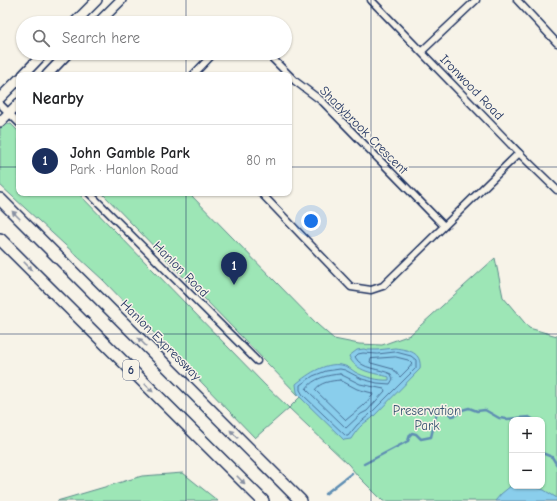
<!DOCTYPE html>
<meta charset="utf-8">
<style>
body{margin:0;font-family:"Comic Neue",sans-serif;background:#f6f6f6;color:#202124}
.controls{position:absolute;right:12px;bottom:12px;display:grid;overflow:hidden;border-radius:8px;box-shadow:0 1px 3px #0004}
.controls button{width:36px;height:36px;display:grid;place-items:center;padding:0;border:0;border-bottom:1px solid #e0e0e0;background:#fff;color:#202124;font:20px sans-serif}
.you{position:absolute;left:311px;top:221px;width:14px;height:14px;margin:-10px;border:3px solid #fff;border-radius:50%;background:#1a73e8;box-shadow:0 0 0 6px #1a73e833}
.badge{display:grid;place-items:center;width:26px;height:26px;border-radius:50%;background:#1b2f5e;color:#fff;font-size:13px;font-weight:700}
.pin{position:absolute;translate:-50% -33px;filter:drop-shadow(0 1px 2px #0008)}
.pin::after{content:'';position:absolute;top:21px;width:14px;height:12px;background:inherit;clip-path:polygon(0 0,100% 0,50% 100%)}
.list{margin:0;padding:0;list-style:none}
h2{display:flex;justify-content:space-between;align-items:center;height:52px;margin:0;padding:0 16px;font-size:17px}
h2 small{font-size:13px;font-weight:400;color:#757577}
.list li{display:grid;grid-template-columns:26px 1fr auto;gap:12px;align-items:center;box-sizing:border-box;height:72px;padding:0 16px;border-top:1px solid #e0e0e0}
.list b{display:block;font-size:15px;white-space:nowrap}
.list p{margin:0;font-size:13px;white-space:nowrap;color:#757577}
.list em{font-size:13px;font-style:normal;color:#757577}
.icon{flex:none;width:22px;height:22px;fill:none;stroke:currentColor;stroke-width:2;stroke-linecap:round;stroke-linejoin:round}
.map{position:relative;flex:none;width:557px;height:501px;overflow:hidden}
.search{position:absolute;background:#fff;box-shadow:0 1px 3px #0004;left:16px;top:16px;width:276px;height:44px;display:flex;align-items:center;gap:10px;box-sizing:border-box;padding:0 14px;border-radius:22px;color:#757577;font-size:15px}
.panel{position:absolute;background:#fff;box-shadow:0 1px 3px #0004;left:16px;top:72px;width:276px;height:124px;border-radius:8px}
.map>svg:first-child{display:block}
.green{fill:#9de6b6;stroke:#5c8a8a;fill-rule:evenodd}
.water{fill:#8aceec;stroke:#5e8eb3}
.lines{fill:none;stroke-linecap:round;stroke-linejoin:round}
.shore{stroke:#476f97;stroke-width:1}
.stream{stroke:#5e8eb3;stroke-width:2.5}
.street-casing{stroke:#1b2f5e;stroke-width:9}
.secondary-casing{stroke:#1b2f5e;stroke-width:12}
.highway-casing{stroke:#1b2f5e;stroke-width:14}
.street{stroke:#f7f3e8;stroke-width:6}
.secondary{stroke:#f7f3e8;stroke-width:9}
.highway{stroke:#f7f3e8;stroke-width:11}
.oneway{fill:#8991a3}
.grid{fill:none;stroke:#1b2f5e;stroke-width:1;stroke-opacity:0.55}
.labels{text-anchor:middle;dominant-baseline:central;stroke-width:3;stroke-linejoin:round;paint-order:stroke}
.shield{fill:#f7f3e8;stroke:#5d6a87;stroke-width:1}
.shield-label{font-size:12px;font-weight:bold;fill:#1b2f5e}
.street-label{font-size:13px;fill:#1b2f5e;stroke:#f7f3e8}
.park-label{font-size:13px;fill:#355470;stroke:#f7f3e8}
</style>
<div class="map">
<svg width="557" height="501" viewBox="0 0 557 501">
<rect width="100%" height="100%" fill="#f7f3e8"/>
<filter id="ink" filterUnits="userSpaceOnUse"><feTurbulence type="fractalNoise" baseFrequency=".025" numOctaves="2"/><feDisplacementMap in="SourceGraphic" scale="8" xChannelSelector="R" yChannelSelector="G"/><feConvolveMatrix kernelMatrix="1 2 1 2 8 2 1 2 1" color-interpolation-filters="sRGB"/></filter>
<g filter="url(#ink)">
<g class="green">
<path d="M4,124h7l8,8v61h59l187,192 24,23 11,-11 -198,-204h87l129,132 16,14 25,5 23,1 28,-10 85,-77 8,39 26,31 28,8v165h-174l-26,-26 -8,-10 -60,-57 -34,30 -152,-158 -103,-95v-56zM512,420h30v66h-30z"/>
<polygon points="183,473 218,501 57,501 142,476"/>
</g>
<g class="water">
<path d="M395,348c14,2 27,4 25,21l-49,50c-9,4 -15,12 -20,20l-7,1 -44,-43 -3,-5 -1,-8c12,-10 32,-24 49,-18 4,1 7,4 10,6 9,5 24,9 34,8v-3c-14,-4 -34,-5 -40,-21l8,-6 7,-1 3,1h10z"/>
<polygon points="512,485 533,486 544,490 557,498 557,501 495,501 501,494"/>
</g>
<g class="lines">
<g class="shore">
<path d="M396,352l15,4 5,4v8l-47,47 -12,10 -9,11h-2l-43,-41 -3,-5v-5l13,-9 13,-5 14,-2 5,1 17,9 15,4 13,1 3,-5 -2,-5c-12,-6 -29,-4 -36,-17l3,-3 5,-1 14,1z"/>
<polygon points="396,357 408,360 412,364 409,368 400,377 393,369 371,363 370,362 371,359"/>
<path d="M340,374l20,10 24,5 1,2 -18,20 -6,3 -15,14 -40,-39c7,-11 22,-14 34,-15z"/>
<path d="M340,380l17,9 15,4 1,2 -10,11 -17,14 -31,-30c5,-8 16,-9 25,-10z"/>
</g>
<g class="stream">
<polyline points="542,453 552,457 557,465"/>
<path d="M364,464l44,-23 2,-6 2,-2 4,1 5,5 10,-2 6,-25c8,-4 9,0 15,4l4,-1 6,-5 7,-2 8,3 8,-1 14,8 8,1 22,-2 5,3"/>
<polyline points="325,494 352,473"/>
</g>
<defs>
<g id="street">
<polyline points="371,0 519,153 557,190"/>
<polyline points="517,0 557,43"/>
<polyline points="422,51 476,0"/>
<polyline points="267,53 295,81 323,102 443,225"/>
<polyline points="193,75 214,53"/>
<polyline points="0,104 19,123"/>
<polyline points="89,193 257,361"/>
<polyline points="261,193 351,287 371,290 383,286 519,153"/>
</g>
<g id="secondary">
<polyline points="74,23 97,0"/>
<polyline points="98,23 121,0"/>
<polyline points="23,75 44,53"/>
<polyline points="47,75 68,53"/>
<polyline points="0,98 19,79"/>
<polyline points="0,122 19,103"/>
</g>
<g id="highway">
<polyline points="0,199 301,501"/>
<polyline points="0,239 263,501"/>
</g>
</defs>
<use href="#street" class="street-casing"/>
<use href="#secondary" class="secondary-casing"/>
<use href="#highway" class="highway-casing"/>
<use href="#street" class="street"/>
<use href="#secondary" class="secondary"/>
<use href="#highway" class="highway"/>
</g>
<defs><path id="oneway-solid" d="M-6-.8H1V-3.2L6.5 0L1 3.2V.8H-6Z"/></defs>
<g class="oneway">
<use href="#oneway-solid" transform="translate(16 215) rotate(-135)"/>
<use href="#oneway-solid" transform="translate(28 266) rotate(45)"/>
<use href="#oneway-solid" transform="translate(142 342) rotate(-135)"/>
<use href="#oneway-solid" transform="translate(149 388) rotate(45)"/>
<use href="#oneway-solid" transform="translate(234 434) rotate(-135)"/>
<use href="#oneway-solid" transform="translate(241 480) rotate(45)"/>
</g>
</g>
<path class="grid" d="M186,0v23M371,0v501M186,53v22M0,167h19M289,167h268M186,193v308M0,334h557"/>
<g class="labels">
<rect class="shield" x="123" y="360" width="16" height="20" rx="3"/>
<g class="shield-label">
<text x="131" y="370">6</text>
</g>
<g class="street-label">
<text transform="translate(472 87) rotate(46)">Ironwood Road</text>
<text transform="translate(364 130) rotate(45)">Shadybrook Crescent</text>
<text transform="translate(181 269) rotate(45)">Hanlon Road</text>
<text transform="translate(161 340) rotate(45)">Hanlon Expressway</text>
</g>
<g class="park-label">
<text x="427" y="410">Preservation<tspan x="427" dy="15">Park</tspan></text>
</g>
</g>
</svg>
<div class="controls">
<button>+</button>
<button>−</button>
</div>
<div class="you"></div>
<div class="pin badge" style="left:234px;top:285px">1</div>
<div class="search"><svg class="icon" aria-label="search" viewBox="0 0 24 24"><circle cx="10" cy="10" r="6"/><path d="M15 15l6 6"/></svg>Search here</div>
<section class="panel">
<h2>Nearby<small></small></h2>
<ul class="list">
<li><span class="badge">1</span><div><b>John Gamble Park</b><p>Park · Hanlon Road</p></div><em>80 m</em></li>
</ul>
</section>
</div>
